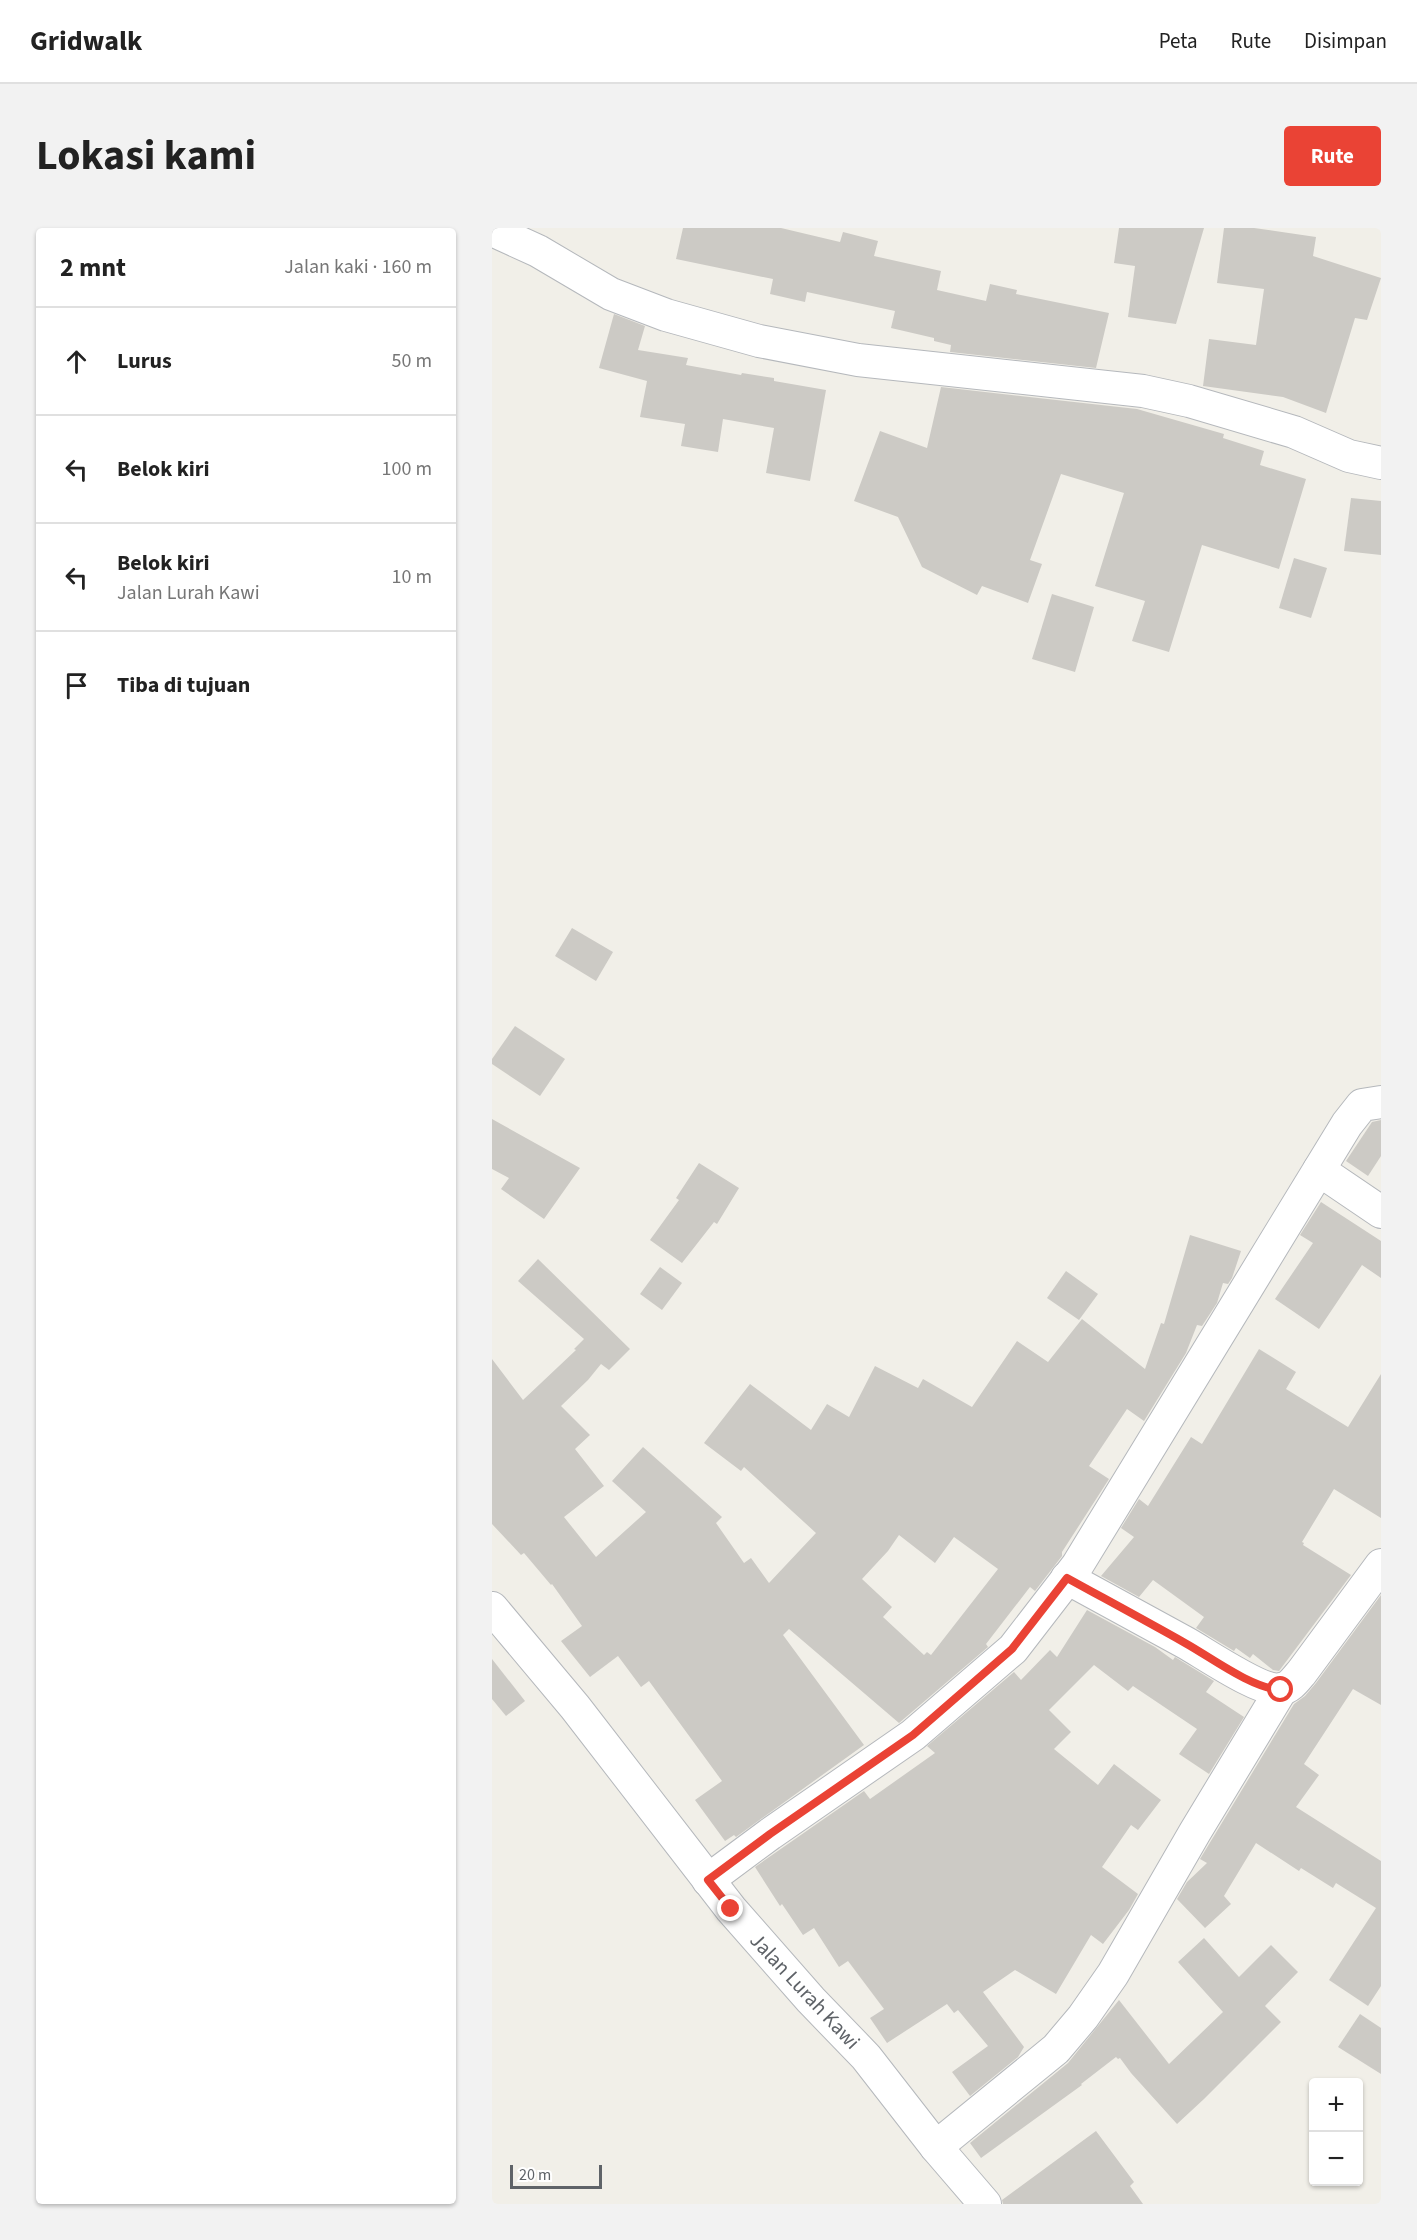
<!DOCTYPE html>
<html lang="id">
<meta charset="utf-8">
<style>
body{margin:0;font-family:"Source Sans 3",sans-serif;background:#f2f2f2;color:#222}
.controls{position:absolute;right:18px;bottom:18px;display:grid;overflow:hidden;border-radius:6px;box-shadow:0 2px 4px #0004}
.controls button{width:54px;height:54px;display:grid;place-items:center;padding:0;border:0;border-bottom:2px solid #e0e0e0;background:#fff;color:#222;font:30px sans-serif}
.scale{position:absolute;left:18px;bottom:15px;width:92px;box-sizing:border-box;padding-left:6px;border:3px solid #5f6368;border-top:0;font-size:16px;line-height:21px;white-space:nowrap;color:#5f6368;-webkit-text-stroke:4px #fff;paint-order:stroke}
.stop{position:absolute;width:18px;height:18px;margin:-14px;border:4px solid #ea4335;border-radius:50%;background:#fff}
.stop.end{background:#ea4335;border-color:#fff;box-shadow:0 2px 6px #0008}
.list{margin:0;padding:0;list-style:none}
h2{display:flex;justify-content:space-between;align-items:center;height:78px;margin:0;padding:0 24px;font-size:26px}
h2 small{font-size:20px;font-weight:400;color:#767676}
.list li{display:grid;grid-template-columns:39px 1fr auto;gap:18px;align-items:center;box-sizing:border-box;height:108px;padding:0 24px;border-top:2px solid #e0e0e0}
.list b{display:block;font-size:22px;white-space:nowrap}
.list p{margin:0;font-size:20px;white-space:nowrap;color:#767676}
.list em{font-size:20px;font-style:normal;color:#767676}
.icon{flex:none;width:33px;height:33px;fill:none;stroke:currentColor;stroke-width:2;stroke-linecap:round;stroke-linejoin:round}
.map{position:relative;flex:none;width:889px;height:1976px;overflow:hidden;border-radius:6px}
header{display:flex;align-items:center;gap:36px;box-sizing:border-box;height:84px;padding:0 30px;background:#fff;border-bottom:2px solid #e0e0e0}
header strong{font-size:28px}
nav{display:flex;gap:33px;margin-inline-start:auto;font-size:21px}
.intro{display:flex;align-items:center;justify-content:space-between;box-sizing:border-box;height:144px;padding:0 36px}
h1{margin:0;font-size:42px}
.button{padding:15px 27px;border-radius:6px;background:#ea4335;color:#fff;font-size:21px;font-weight:700}
main{display:flex;gap:36px;padding:0 36px}
aside{flex:1;background:#fff;border-radius:6px;box-shadow:0 2px 4px #0004}
.map>svg:first-child{display:block}
.building{fill:#cccac5;fill-rule:evenodd}
.lines{fill:none;stroke-linecap:round;stroke-linejoin:round}
.minor-casing{stroke:#b5b8bc;stroke-width:34}
.minor{stroke:#fff;stroke-width:32}
.route{stroke:#ea4335;stroke-width:8}
.labels{text-anchor:middle;dominant-baseline:central;stroke-width:5;stroke-linejoin:round;paint-order:stroke}
.street-label{font-size:21px;fill:#5f6368;stroke:#fff}
</style>
<header>
<strong>Gridwalk</strong>
<nav><a>Peta</a><a>Rute</a><a>Disimpan</a></nav>
</header>
<div class="intro"><h1>Lokasi kami</h1><a class="button">Rute</a></div>
<main>
<aside>
<h2>2 mnt<small>Jalan kaki · 160 m</small></h2>
<ul class="list">
<li><svg class="icon" aria-label="ahead" viewBox="0 0 24 24"><path d="M12 20V5M6 11l6-6 6 6"/></svg><div><b>Lurus</b></div><em>50 m</em></li>
<li><svg class="icon" aria-label="left" viewBox="0 0 24 24"><path d="M17 20v-9H6M10 6l-5 5 5 5"/></svg><div><b>Belok kiri</b></div><em>100 m</em></li>
<li><svg class="icon" aria-label="left" viewBox="0 0 24 24"><path d="M17 20v-9H6M10 6l-5 5 5 5"/></svg><div><b>Belok kiri</b><p>Jalan Lurah Kawi</p></div><em>10 m</em></li>
<li><svg class="icon" aria-label="arrive" viewBox="0 0 24 24"><path d="M6 21V4h12l-3 4 3 4H6"/></svg><div><b>Tiba di tujuan</b></div></li>
</ul>
</aside>
<div class="map">
<svg width="889" height="1976" viewBox="0 0 889 1976">
<rect width="100%" height="100%" fill="#f1efe8"/>
<g class="building">
<polygon points="191,0 289,0 348,14 351,4 386,13 382,28 449,43 445,62 494,73 498,56 525,62 524,66 617,85 604,140 458,124 459,117 442,113 442,110 399,100 403,83 315,64 313,74 278,66 281,51 184,31"/>
<polygon points="627,0 712,0 684,96 636,89 643,38 622,35"/>
<polygon points="732,0 762,0 824,9 821,28 889,50 875,92 863,90 834,185 791,169 711,158 717,111 764,117 772,61 725,55"/>
<polygon points="122,86 153,98 146,122 196,130 194,137 249,147 250,145 282,150 282,153 334,162 318,253 274,245 282,200 231,191 226,224 189,218 193,196 148,189 155,153 107,140"/>
<polygon points="449,159 645,181 732,206 731,210 772,223 768,237 814,251 787,341 710,317 677,424 640,413 653,373 603,358 632,265 569,246 538,332 550,336 536,375 490,358 485,367 430,339 406,289 362,273 388,203 435,220"/>
<polygon points="859,270 889,273 889,327 852,323"/>
<polygon points="802,330 835,340 819,390 787,380"/>
<polygon points="560,366 602,379 583,444 540,431"/>
<polygon points="80,700 121,724 104,753 63,728"/>
<polygon points="23,798 73,831 48,868 0,836 0,831"/>
<polygon points="0,891 88,940 52,991 9,961 17,950 0,941"/>
<polygon points="889,892 889,928 876,948 854,933 880,894"/>
<polygon points="207,935 247,960 225,996 222,994 190,1035 158,1012 187,972 184,970"/>
<polygon points="829,974 889,1013 889,1050 870,1037 827,1101 783,1071 821,1015 808,1007"/>
<path d="M698,1007l51,16 -9,27 -4,6 -5,-1 -6,20 -15,23 -5,-1 -11,28 -42,68 -17,-12 -38,57 20,13 -47,73v4l-27,35 -5,-4 -44,57 2,3 -89,76 -110,-94 -6,6 81,110 -128,92 -2,-2 -9,6 -30,-41 27,-19 -73,-100 -8,6 -23,-31 -28,21 -29,-36 21,-15 -30,-42 -1,1 -27,-32 -3,2 -29,-31v-165l31,41 53,-50 -2,-1 10,-10 -66,-58 20,-22 92,90 -21,21 -8,-6 -13,16 -27,26 29,29 -15,14 29,37 -40,31 32,40 50,-45 -34,-31 31,-34 79,70 -6,6 28,40 7,-5 18,25 47,-50 -72,-66 -3,4 -37,-28 46,-59 61,46 16,-26 22,13 26,-51 43,22 5,-9 49,28 45,-66 31,21 34,-43 63,50 16,-46 3,1zM407,1307l36,28 19,-26 44,32 -67,86 -4,-3 -3,3 -41,-38 9,-10 -30,-28 26,-28z"/>
<polygon points="168,1039 190,1055 170,1082 148,1066"/>
<polygon points="574,1043 606,1066 587,1092 555,1070"/>
<polygon points="767,1121 804,1144 794,1161 856,1199 889,1146 889,1290 842,1261 810,1314 812,1315 811,1317 859,1347 787,1443 781,1442 761,1426 758,1430 744,1420 742,1423 704,1400 712,1389 661,1352 647,1369 609,1348 642,1309 629,1300 647,1271 656,1278 699,1209 710,1216"/>
<polygon points="889,1367 889,1477 861,1461 812,1536 827,1547 804,1579 889,1633 889,1758 876,1778 837,1752 884,1680 844,1655 841,1660 809,1640 807,1643 764,1615 732,1668 739,1676 713,1700 685,1671 695,1654 715,1635 708,1631 802,1476 813,1468 824,1455"/>
<polygon points="595,1382 663,1419 681,1432 683,1429 722,1453 714,1464 752,1489 717,1546 687,1526 705,1501 641,1458 636,1463 602,1437 557,1482 579,1504 562,1521 606,1557 622,1536 669,1572 646,1602 639,1597 610,1639 646,1666 637,1682 611,1716 599,1707 564,1766 523,1742 491,1764 532,1819 526,1829 478,1868 460,1844 496,1818 466,1782 462,1785 455,1776 395,1815 378,1790 392,1781 356,1733 347,1739 322,1700 311,1707 290,1676 288,1678 263,1639 372,1563 378,1571 443,1525 435,1518 522,1444 529,1452 558,1422 565,1429"/>
<polygon points="0,1431 33,1473 14,1488 0,1471"/>
<polygon points="712,1710 747,1749 779,1717 806,1744 773,1778 789,1794 712,1871 685,1896 639,1845 628,1830 626,1831 624,1829 589,1856 590,1857 489,1930 478,1915 576,1835 627,1772 677,1836 731,1784 686,1734"/>
<polygon points="868,1786 889,1800 889,1846 846,1819"/>
<polygon points="604,1903 642,1954 638,1958 651,1976 511,1976 510,1972"/>
</g>
<g class="lines">
<defs>
<g id="minor">
<polyline points="0,2 46,23 119,66 174,87 267,113 366,132 651,163 697,173 802,204 857,228 889,235"/>
<polyline points="827,942 889,984"/>
<path d="M575,1350c40,22 79,43 119,65 18,10 76,50 95,46 9,-1 15,-10 21,-17l79,-107"/>
<polyline points="0,1380 83,1479 239,1681 319,1772 374,1829 444,1919 493,1976"/>
<polyline points="216,1652 278,1606 421,1507 521,1421 585,1338 855,896 870,877 889,874"/>
<polyline points="444,1919 564,1821 591,1789 621,1746 703,1604 789,1462"/>
</g>
</defs>
<use href="#minor" class="minor-casing"/>
<use href="#minor" class="minor"/>
</g>
<g class="lines">
<path class="route" d="M239,1681l-23,-29 62,-46 143,-99 99,-86 55,-71c40,22 79,43 118,65 27,15 66,45 96,47"/>
</g>
<g class="labels">
<g class="street-label">
<text transform="translate(313 1763) rotate(47)">Jalan Lurah Kawi</text>
</g>
</g>
</svg>
<div class="controls">
<button>+</button>
<button>−</button>
</div>
<div class="scale">20 m</div>
<div class="stop" style="left:789px;top:1462px"></div>
<div class="stop end" style="left:239px;top:1681px"></div>
</div>
</main>
